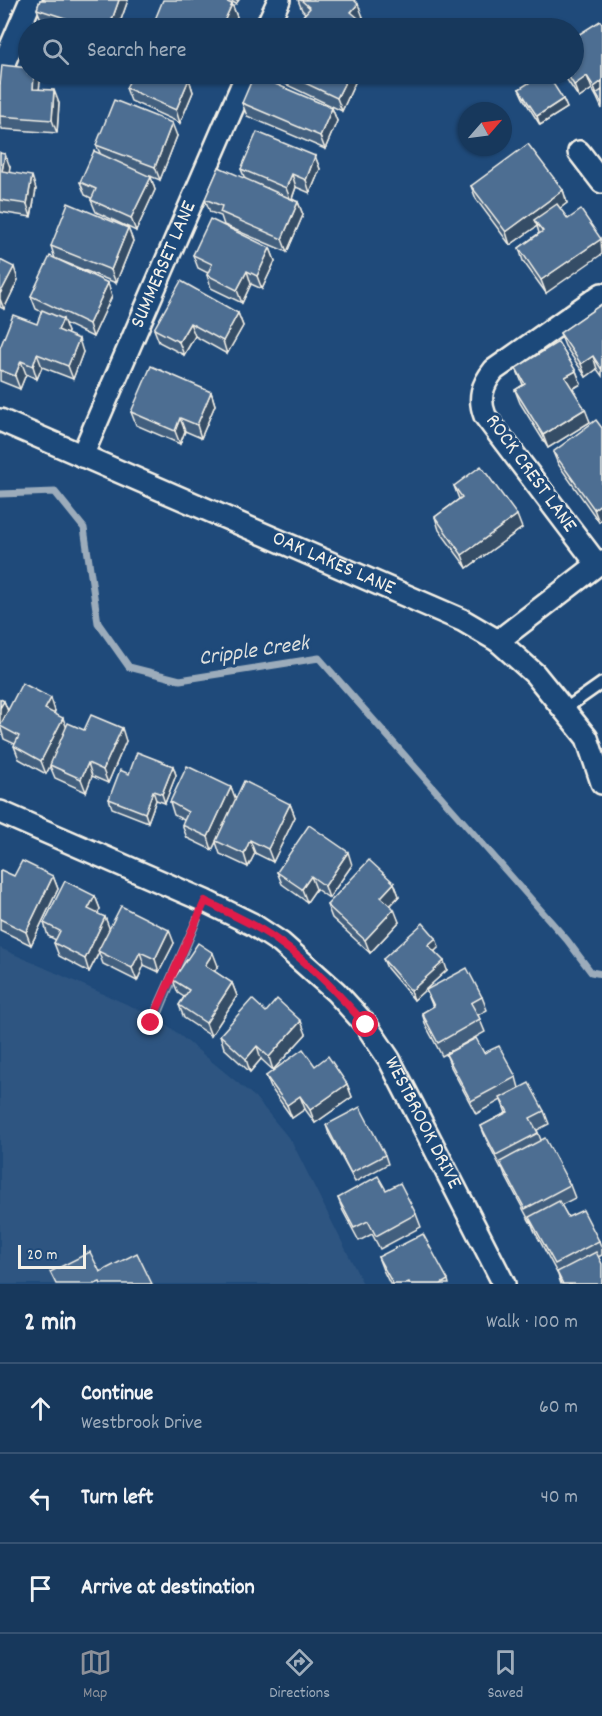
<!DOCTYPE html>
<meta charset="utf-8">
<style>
body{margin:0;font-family:Dekko,sans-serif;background:#244365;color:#f1f3f6}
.compass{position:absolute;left:458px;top:102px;width:54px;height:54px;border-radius:50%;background:#17385c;box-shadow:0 2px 4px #0004;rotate:62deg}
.scale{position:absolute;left:18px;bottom:15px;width:68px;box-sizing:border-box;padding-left:6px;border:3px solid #f4f1e8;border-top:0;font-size:16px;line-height:21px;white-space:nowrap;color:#f4f1e8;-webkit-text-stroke:4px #1f4a7a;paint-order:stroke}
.stop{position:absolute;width:18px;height:18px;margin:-14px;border:4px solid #e11d48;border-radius:50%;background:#fff}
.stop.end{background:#e11d48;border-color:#fff;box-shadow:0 2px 6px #0008}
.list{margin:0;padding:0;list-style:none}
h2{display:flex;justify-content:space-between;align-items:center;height:78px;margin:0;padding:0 24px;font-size:26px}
h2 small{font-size:20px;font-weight:400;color:#9eacbb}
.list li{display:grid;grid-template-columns:39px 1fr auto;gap:18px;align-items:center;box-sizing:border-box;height:90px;padding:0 24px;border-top:2px solid #365272}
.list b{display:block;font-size:22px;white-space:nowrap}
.list p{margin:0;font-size:20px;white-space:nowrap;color:#9eacbb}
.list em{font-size:20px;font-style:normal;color:#9eacbb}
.icon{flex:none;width:33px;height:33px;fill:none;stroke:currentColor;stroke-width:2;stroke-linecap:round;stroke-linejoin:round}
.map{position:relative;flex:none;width:602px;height:1284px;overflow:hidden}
.search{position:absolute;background:#17385c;box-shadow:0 2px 4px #0004;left:18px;right:18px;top:18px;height:66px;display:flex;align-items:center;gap:15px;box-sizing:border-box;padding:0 21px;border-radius:33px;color:#9eacbb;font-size:22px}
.sheet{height:348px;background:#17385c}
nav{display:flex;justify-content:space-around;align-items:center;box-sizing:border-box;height:84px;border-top:2px solid #365272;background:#17385c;font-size:16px;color:#9eacbb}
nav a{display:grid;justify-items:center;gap:3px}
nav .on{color:#8c9099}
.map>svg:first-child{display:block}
.built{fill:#2d5581}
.green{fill:#3a5f88;stroke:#97a8b8;stroke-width:1.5}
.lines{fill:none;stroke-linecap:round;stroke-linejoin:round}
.stream{stroke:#9cacbb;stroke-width:7}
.lane-casing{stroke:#f4f1e8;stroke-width:15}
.street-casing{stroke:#f4f1e8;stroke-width:26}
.path{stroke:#f4f1e8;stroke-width:4;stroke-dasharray:4.5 4.5;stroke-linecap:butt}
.lane{stroke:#1f4a7a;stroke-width:10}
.street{stroke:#1f4a7a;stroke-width:21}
.wall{fill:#425f7e;stroke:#f4f1e8;stroke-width:1.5}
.shaded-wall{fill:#364d66;stroke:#f4f1e8;stroke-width:1.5}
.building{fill:#4d6e92;stroke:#f4f1e8;stroke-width:1.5}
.route{stroke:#e11d48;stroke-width:8}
.labels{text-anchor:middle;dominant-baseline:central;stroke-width:6;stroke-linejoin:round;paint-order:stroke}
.street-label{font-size:21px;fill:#f4f1e8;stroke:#1f4a7a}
.water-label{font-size:22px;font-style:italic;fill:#dee0dd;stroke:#1f4a7a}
</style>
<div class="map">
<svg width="602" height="1284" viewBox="0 0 602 1284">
<rect width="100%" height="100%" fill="#1f4a7a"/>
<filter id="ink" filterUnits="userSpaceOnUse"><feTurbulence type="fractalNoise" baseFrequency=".0167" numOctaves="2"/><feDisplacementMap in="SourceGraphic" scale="12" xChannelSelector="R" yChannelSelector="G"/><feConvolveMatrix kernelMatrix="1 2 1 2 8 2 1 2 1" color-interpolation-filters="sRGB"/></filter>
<g filter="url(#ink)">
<polygon class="built" points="0,948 160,1019 255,1097 292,1142 363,1284 0,1284"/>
<polygon class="green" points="194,917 201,920 160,1019 150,1015"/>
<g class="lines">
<polyline class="stream" points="0,494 55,492 84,528 98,623 129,667 180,680 319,658 567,940 591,972 602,974"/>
<defs>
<polyline id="lane" points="565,709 602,683"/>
<g id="street">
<polyline points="266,28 279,0"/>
<polyline points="0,72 31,0"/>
<polyline points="579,152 602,182"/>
<path id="s1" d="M0,420l462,200 36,21 37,33 52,64 15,45"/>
<path id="s2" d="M82,456l165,-382"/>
<path d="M597,564l-112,-148c-7,-18 -3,-31 9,-46l108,-76"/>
<polyline points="498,641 602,561"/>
<path id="s3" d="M0,812l205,89 47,23 29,19 55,49 30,33 23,34 115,225"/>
</g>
</defs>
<use href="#lane" class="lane-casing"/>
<use href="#street" class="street-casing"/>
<polyline class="path" points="151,1023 197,919"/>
<use href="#lane" class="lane"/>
<use href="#street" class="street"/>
</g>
<g class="wall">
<polygon points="40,0 128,0 118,28 62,28 42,22 37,9"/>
<polygon points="229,0 239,0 236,4"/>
<polygon points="298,0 354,0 363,17 360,20 365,28 308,28 303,16 305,13 302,10"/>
<polygon points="232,4 237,17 232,28 157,28 154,22"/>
<polygon points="602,24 602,109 597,98 592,89 579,98 563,74 573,74"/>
<polygon points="28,74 37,74 40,81 39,89 59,103 57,133 2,129 0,122 0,85"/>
<polygon points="265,74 356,74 357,78 342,111 266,75"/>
<polygon points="179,75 189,79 193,92 180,123 131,101 126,88"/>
<polygon points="519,89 563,99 567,108 540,125 523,98"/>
<polygon points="242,103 332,108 337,121 325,149 247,116"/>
<polygon points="177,136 160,180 150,176 155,190 136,231 96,212 91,200 91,198 85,195 80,182 100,153 96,145"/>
<polygon points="0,153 10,167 9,172 36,189 31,217 0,212"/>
<polygon points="315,156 320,169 310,193 296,187 292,199 298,202 303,215 287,252 224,225 221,216 210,212 205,199 245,179 241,169"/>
<polygon points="471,186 563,190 567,203 560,208 546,293 523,261 519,248 539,233 537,226 510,245 476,199"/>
<polygon points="128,228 133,241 116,283 59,260 108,283 112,296 93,337 64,323 68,332 67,334 83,352 73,379 42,367 37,379 26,374 20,389 0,381 0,348 37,324 42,312 36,309 31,296 55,259 51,246"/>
<polygon points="270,248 275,261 262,289 251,284 242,303 211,288 207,275 208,273 198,268 193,255"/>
<polygon points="0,260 18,280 4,309 0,307"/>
<polygon points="602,304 602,376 597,369 586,377 565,346 560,333"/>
<polygon points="238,313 243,326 227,354 195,336 184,355 159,342 154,329"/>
<polygon points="516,368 576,371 581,384 573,389 590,422 548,448 520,403 515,390 523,385"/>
<polygon points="211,392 215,405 201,438 185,431 180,444 136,425 131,412"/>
<polygon points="602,428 602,519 599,522 558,464 553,452"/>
<polygon points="454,486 522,528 467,568 439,530 435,517 459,499"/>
<polygon points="0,699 4,701 8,711 55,711 54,714 66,727 84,730 126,741 108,783 92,776 86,792 55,778 50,766 46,774 19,759 14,746 15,744 4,739 1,729 0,730"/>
<polygon points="173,766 176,775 165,803 156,800 148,822 112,808 109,799 129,774"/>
<polygon points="231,787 235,799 290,804 295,817 273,862 255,853 248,867 220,854 216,842 212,850 187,838 182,825 184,820 174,815 170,802"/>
<polygon points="352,865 329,898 316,889 307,902 282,884 277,872"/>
<polygon points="0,871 14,876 53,876 58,889 31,945 0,930"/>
<polygon points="394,883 399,896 391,905 399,922 370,953 332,918 327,905"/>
<polygon points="95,896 100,909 97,914 105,917 109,929 174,943 159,972 144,965 137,981 103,964 99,953 89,972 59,956 54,943 56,940 48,936 44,923"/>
<polygon points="439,947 434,951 447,970 414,1000 387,968 383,959"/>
<polygon points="218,966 214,971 232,983 237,996 211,1036 184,1018 179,1005 184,997 178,993 173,980"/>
<polygon points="426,990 482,997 487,1010 478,1015 485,1032 442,1056 426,1026 422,1013 433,1007"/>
<polygon points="266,1012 306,1034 273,1070 261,1059 250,1072 224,1048 220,1035"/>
<polygon points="484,1053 516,1077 519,1088 544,1111 549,1124 537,1130 541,1140 570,1185 575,1198 561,1205 568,1217 599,1241 602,1249 602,1255 598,1257 602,1284 561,1284 558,1275 534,1230 531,1222 530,1222 505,1175 502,1167 501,1168 486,1139 481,1126 506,1113 501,1100 476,1114 451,1067 446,1054"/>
<polygon points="315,1066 347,1084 352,1097 315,1123 305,1109 292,1118 271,1088 266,1076"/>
<polygon points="326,1125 385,1155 388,1164 355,1182 329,1134"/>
<polygon points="386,1190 416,1214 421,1227 380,1249 372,1234 359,1241 343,1211 338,1198"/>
<polygon points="378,1257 448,1280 449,1284 390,1284 383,1270"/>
</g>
<g class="shaded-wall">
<polygon points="119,0 128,0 118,28 109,28"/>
<polygon points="232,4 237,17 232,28 221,28"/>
<polygon points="358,4 363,17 356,25 351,12"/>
<polygon points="364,23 365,28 359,28"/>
<polygon points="34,74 37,74 40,81 38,102 33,89"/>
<polygon points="349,74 356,74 357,78 342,111 337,98"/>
<polygon points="587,76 592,89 579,98 574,85"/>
<polygon points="189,79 193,92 180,123 176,110"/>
<polygon points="602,81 602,97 597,96 594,87"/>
<polygon points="54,90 59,103 57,133 52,120"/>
<polygon points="563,99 567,108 540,125 537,116"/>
<polygon points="332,108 337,121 325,149 320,136"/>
<polygon points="172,123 177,136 160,180 155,167"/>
<polygon points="5,154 10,167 7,184 2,171"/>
<polygon points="315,156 320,169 310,193 306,180"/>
<polygon points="292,174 296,187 291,201 286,188"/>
<polygon points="32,176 36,189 31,217 27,204"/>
<polygon points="151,177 155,190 136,231 131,218"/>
<polygon points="563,190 567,203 538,225 534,220 537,226 510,245 506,232"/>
<polygon points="298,202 303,215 287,252 282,239"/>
<polygon points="128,228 133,241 116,283 111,270"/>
<polygon points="601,239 602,254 546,293 541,280"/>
<polygon points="270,248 275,261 262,289 257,276"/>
<polygon points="14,267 18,280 4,309 0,299 0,294"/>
<polygon points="247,271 251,284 242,303 237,290"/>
<polygon points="108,283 112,296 93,337 89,324"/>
<polygon points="238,313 243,326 227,354 223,341"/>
<polygon points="63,319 68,332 63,343 58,330"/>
<polygon points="190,323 195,336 184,355 179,342"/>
<polygon points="79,339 83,352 73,379 68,366"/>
<polygon points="37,354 42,367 37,379 33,366"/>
<polygon points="593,356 597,369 586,377 581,364"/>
<polygon points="21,361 26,374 20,389 15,376"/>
<polygon points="576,371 581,384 570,390 565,377"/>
<polygon points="211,392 215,405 201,438 197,425"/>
<polygon points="585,409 590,422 548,448 543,435"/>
<polygon points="180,418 185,431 180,444 175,431"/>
<polygon points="602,503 602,519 599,522 594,509"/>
<polygon points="517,515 522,528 467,568 462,555"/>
<polygon points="51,698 55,711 50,722 45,709"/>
<polygon points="4,701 9,714 0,726 0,708"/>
<polygon points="63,718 68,731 46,774 41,761"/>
<polygon points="122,728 126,741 108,783 103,770"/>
<polygon points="88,763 92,776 86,792 81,779"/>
<polygon points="173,766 176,775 165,803 162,794"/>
<polygon points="231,787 236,800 212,850 208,837"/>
<polygon points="153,791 156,800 148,822 145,813"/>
<polygon points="290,804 295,817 273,862 268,849"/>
<polygon points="250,840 255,853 248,867 244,854"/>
<polygon points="348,852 352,865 329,898 325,886"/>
<polygon points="53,876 58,889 31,945 26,932"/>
<polygon points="311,876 316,889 307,902 302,889"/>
<polygon points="394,883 399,896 386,910 381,897"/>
<polygon points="95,896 100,909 93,922 88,909"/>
<polygon points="394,909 399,922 370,953 365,940"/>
<polygon points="105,917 110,930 89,972 85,959"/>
<polygon points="169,930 174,943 159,972 155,959"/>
<polygon points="436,938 439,947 432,954 428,945"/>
<polygon points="140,952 144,965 137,981 132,968"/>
<polygon points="213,953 218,966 210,978 205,965"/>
<polygon points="444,961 447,970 414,1000 411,991"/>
<polygon points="232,983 237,996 211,1036 206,1023"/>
<polygon points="301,1021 306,1034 273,1070 269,1057"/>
<polygon points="257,1046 261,1059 250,1072 246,1059"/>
<polygon points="347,1084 352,1097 315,1123 310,1110"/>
<polygon points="300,1096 305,1109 292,1118 287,1105"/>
</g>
<g class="building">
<polygon points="40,0 119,0 109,28 96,28 37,9"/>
<polygon points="163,0 223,0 232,4 221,28 170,28 154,22"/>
<polygon points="301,0 354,0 358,4 351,12 364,23 359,28 317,28 303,16 310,8"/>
<polygon points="600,21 602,24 602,81 594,87 587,76 574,85 567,74 573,74 573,38"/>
<polygon points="2,65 28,68 28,74 34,74 33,89 54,90 52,120 0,116 0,85"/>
<polygon points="133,74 175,74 189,79 176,110 126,88"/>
<polygon points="286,74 349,74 337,98"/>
<polygon points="543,74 547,74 563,99 537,116 519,89"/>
<polygon points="254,75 332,108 320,136 242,103"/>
<polygon points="602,90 602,104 596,94"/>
<polygon points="114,100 172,123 155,167 96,145"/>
<polygon points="257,132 315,156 306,180 292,174 286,188 241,169"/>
<polygon points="528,144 563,190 506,232 471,186"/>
<polygon points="94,151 151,177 131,218 91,200 96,189 80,182"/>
<polygon points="0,153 5,154 2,171 32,176 27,204 0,200"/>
<polygon points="219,167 298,202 282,239 220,212 222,206 205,199"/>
<polygon points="68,203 128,228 111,270 51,246"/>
<polygon points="557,204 568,219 581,210 601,239 541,280 519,248 543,231 534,220"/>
<polygon points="210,219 270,248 257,276 247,271 237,290 207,275 212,264 193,255"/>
<polygon points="50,256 108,283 89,324 31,296"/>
<polygon points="0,260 14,267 0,294"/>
<polygon points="181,281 238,313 223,341 190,323 179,342 154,329"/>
<polygon points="602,304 602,370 593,356 581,364 560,333"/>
<polygon points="42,310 63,319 58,330 79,339 68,366 37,354 33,366 21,361 15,376 0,370 0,348 13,315 37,324"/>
<polygon points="558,342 576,371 565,377 585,409 543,435 515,390 525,384 516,368"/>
<polygon points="151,366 211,392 197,425 180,418 175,431 131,412"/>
<polygon points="596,420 602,428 602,503 594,509 553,452"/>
<polygon points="481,466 517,515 462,555 435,517 462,497 454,486"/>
<polygon points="22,683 51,698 45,709 63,718 41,761 14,746 19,736 0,726"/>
<polygon points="0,699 4,701 0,708"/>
<polygon points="91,715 122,728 103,770 88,763 81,779 50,765 68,723 84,730"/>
<polygon points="137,752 173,766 162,794 153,791 145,813 109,799 120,770 129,774"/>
<polygon points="187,766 231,787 208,837 182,825 188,812 170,802"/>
<polygon points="244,781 290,804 268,849 250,840 244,854 216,841"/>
<polygon points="309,825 348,852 325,886 311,876 302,889 277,872"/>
<polygon points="369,860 394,883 381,897 394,909 365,940 327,905"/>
<polygon points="22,861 53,876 26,932 0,919 0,871 1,870 14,876"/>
<polygon points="65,881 95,896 88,909 105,917 85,959 54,943 60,931 44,923"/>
<polygon points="121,906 169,930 155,959 140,952 132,968 98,951"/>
<polygon points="423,923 436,938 428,945 444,961 411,991 383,959"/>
<polygon points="198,943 213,953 205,965 232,983 206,1023 179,1005 189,990 173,980"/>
<polygon points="467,968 482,997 471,1003 480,1019 438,1043 422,1013 434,1006 426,990"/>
<polygon points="252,999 266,1012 277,999 301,1021 269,1057 257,1046 246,1059 220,1035"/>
<polygon points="476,1038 484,1053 499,1046 516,1077 471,1101 446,1054"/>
<polygon points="303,1049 315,1066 328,1056 347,1084 310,1110 300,1096 287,1105 266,1076"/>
<polygon points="529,1083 544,1111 530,1118 538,1133 496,1155 481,1126 508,1112 500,1098"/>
<polygon points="360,1107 385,1155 351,1173 326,1125"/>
<polygon points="545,1138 570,1185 525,1209 500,1162"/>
<polygon points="378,1176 386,1190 400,1183 416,1214 376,1236 368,1221 354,1228 338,1198"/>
<polygon points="559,1201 568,1217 583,1210 599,1241 555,1264 529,1217"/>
<polygon points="423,1234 448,1280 441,1284 410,1284 409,1282 404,1284 393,1284 378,1257"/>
<polygon points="90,1252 100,1272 137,1253 152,1284 101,1284 100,1282 95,1284 56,1284 50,1272"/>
<polygon points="596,1252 602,1264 602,1284 563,1284 557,1272"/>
</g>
</g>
<g class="lines" filter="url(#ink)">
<path class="route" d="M151,1023l54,-122c26,13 54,25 77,43 32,23 58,52 84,81"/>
</g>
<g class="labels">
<g class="street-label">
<text stroke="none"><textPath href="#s2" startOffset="208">SUMMERSET LANE</textPath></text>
<text transform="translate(530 474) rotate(54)">ROCK CREST LANE</text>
<text stroke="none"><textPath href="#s1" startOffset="363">OAK LAKES LANE</textPath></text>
<text stroke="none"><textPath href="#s3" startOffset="542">WESTBROOK DRIVE</textPath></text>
</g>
<g class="water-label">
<text transform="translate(254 652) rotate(-8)">Cripple Creek</text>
</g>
</g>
</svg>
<svg class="compass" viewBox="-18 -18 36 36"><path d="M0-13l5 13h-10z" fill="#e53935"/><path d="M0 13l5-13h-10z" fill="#9eacbb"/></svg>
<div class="scale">20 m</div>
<div class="stop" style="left:366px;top:1025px"></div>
<div class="stop end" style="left:151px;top:1023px"></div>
<div class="search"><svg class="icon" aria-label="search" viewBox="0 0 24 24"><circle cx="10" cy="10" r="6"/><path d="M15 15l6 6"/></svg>Search here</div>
</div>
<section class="sheet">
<h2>2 min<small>Walk · 100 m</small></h2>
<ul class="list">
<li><svg class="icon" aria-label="ahead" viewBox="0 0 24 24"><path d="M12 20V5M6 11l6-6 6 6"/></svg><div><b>Continue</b><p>Westbrook Drive</p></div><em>60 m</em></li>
<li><svg class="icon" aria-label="left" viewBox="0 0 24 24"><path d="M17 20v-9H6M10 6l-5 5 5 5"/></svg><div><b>Turn left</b></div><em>40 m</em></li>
<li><svg class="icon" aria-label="arrive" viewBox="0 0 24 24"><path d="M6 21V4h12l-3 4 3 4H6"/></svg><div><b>Arrive at destination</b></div></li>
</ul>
</section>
<nav>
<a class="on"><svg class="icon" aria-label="map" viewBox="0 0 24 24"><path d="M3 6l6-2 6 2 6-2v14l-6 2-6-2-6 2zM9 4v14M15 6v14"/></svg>Map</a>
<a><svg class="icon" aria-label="directions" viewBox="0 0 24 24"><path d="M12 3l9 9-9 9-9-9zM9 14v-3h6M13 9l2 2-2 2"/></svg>Directions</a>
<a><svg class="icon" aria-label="saved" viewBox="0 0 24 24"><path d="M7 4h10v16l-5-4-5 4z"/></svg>Saved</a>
</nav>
